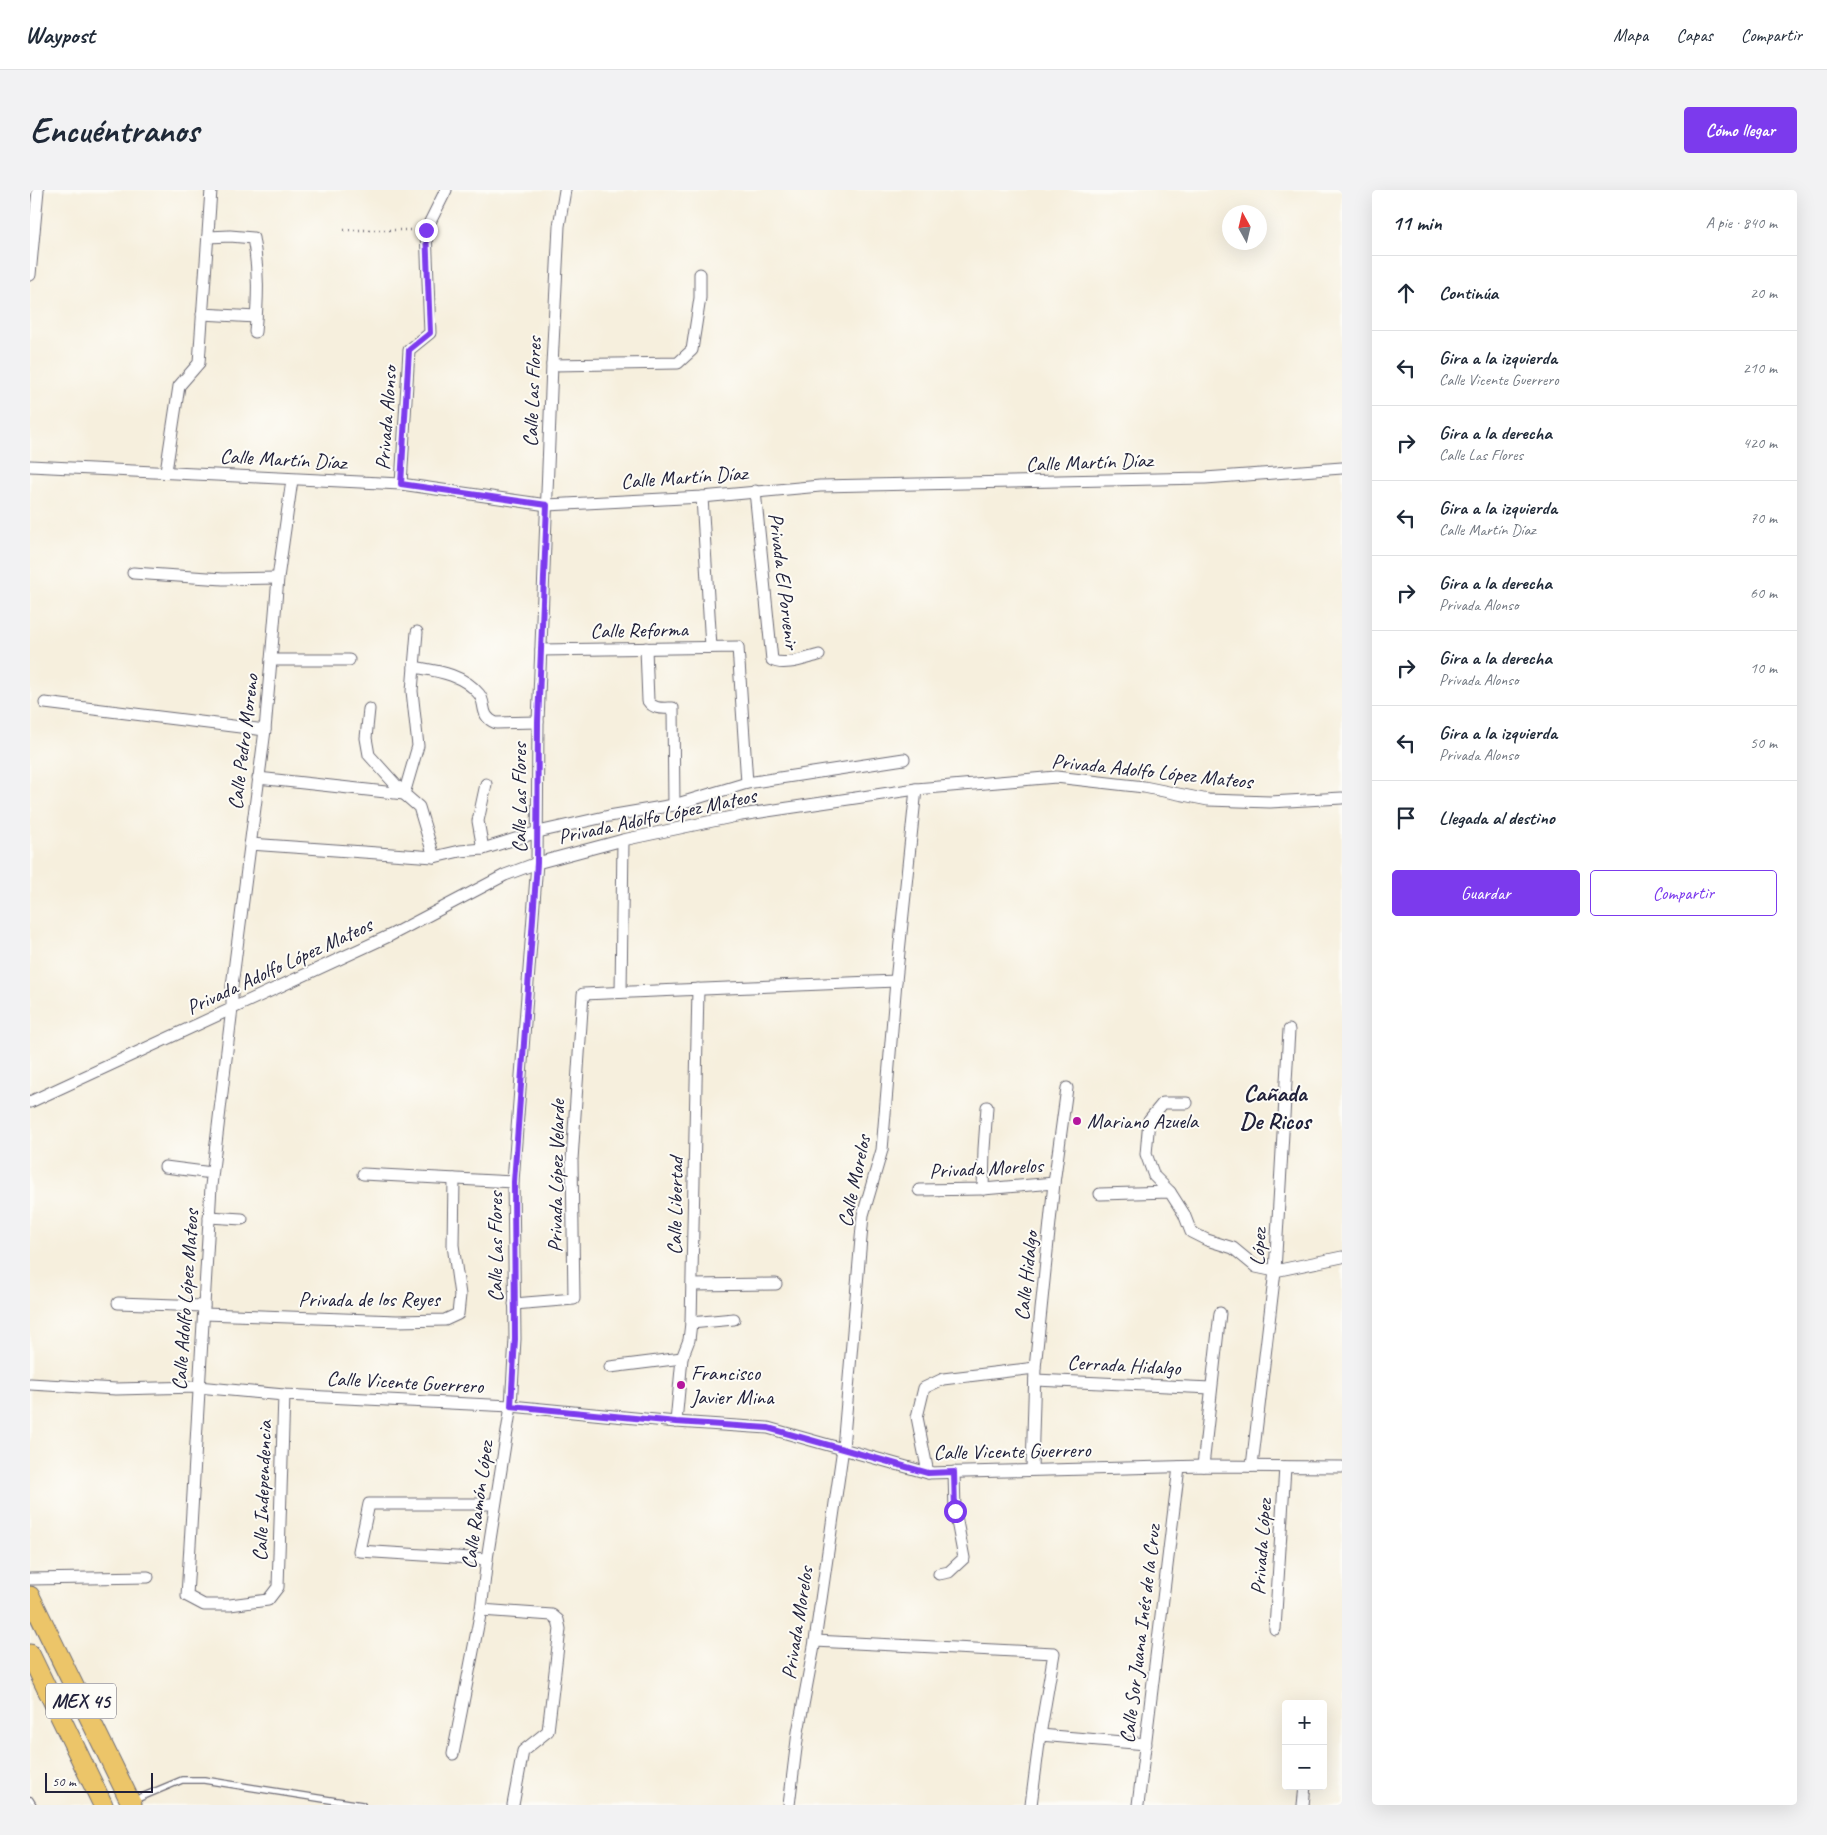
<!DOCTYPE html>
<html lang="es">
<meta charset="utf-8">
<style>
body{margin:0;font-family:Caveat,sans-serif;background:#f2f2f3;color:#1f2937}
.controls{position:absolute;right:15px;bottom:15px;display:grid;overflow:hidden;border-radius:5px;box-shadow:0 5px 20px #0002}
.controls button{width:45px;height:45px;display:grid;place-items:center;padding:0;border:0;border-bottom:1px solid #e0e1e3;background:#fff;color:#1f2937;font:25px sans-serif}
.compass{position:absolute;left:1192px;top:15px;width:45px;height:45px;border-radius:50%;background:#fff;box-shadow:0 5px 20px #0002;rotate:352deg}
.scale{position:absolute;left:15px;bottom:12px;width:108px;box-sizing:border-box;padding-left:5px;border:2px solid #22223b;border-top:0;font-size:14px;line-height:18px;white-space:nowrap;color:#22223b;-webkit-text-stroke:4px #fdfcf7;paint-order:stroke}
.stop{position:absolute;width:15px;height:15px;margin:-11px;border:4px solid #7c3aed;border-radius:50%;background:#fff}
.stop.end{background:#7c3aed;border-color:#fff;box-shadow:0 1px 5px #0008}
.list{margin:0;padding:0;list-style:none}
h2{display:flex;justify-content:space-between;align-items:center;height:65px;margin:0;padding:0 20px;font-size:21px}
h2 small{font-size:16px;font-weight:400;color:#747a83}
.list li{display:grid;grid-template-columns:32px 1fr auto;gap:15px;align-items:center;box-sizing:border-box;height:75px;padding:0 20px;border-top:1px solid #e0e1e3}
.list b{display:block;font-size:19px;white-space:nowrap}
.list p{margin:0;font-size:16px;white-space:nowrap;color:#747a83}
.list em{font-size:16px;font-style:normal;color:#747a83}
.actions{display:flex;gap:10px;padding:15px 20px}
.actions a{flex:1;padding:11px 0;border:1px solid #7c3aed;border-radius:5px;text-align:center;font-size:18px;color:#7c3aed}
.actions .main{background:#7c3aed;color:#fff}
.icon{flex:none;width:28px;height:28px;fill:none;stroke:currentColor;stroke-width:2;stroke-linecap:round;stroke-linejoin:round}
.map{position:relative;flex:none;width:1312px;height:1615px;overflow:hidden;border-radius:5px}
header{display:flex;align-items:center;gap:30px;box-sizing:border-box;height:70px;padding:0 25px;background:#fff;border-bottom:1px solid #e0e1e3}
header strong{font-size:24px}
nav{display:flex;gap:28px;margin-inline-start:auto;font-size:18px}
.intro{display:flex;align-items:center;justify-content:space-between;box-sizing:border-box;height:120px;padding:0 30px}
h1{margin:0;font-size:35px}
.button{padding:12px 22px;border-radius:5px;background:#7c3aed;color:#fff;font-size:18px;font-weight:700}
main{display:flex;gap:30px;padding:0 30px}
aside{flex:1;background:#fff;border-radius:5px;box-shadow:0 5px 20px #0002}
.map>svg:first-child{display:block}
.lines{fill:none;stroke-linecap:round;stroke-linejoin:round}
.service-casing{stroke:#6c6a74;stroke-width:8}
.minor-casing{stroke:#6c6a74;stroke-width:13}
.primary-casing{stroke:#6c6a74;stroke-width:21}
.path{stroke:#6c6a74;stroke-width:2.5;stroke-dasharray:1 4;stroke-linecap:butt}
.service{stroke:#fff;stroke-width:5.5}
.minor{stroke:#fff;stroke-width:11}
.primary{stroke:#ecc569;stroke-width:19}
.route{stroke:#7c3aed;stroke-width:6}
.poi-dot{fill:#b5179e;stroke:#fdfcf7;stroke-width:2}
.labels{text-anchor:middle;dominant-baseline:central;stroke-width:4;stroke-linejoin:round;paint-order:stroke}
.shield{fill:#fdfcf7;stroke:#646373;stroke-width:1}
.shield-label{font-size:20px;font-weight:bold;fill:#22223b}
.street-label{font-size:21px;fill:#22223b;stroke:#fdfcf7}
.poi-label{font-size:21px;fill:#22223b;stroke:#fdfcf7;text-anchor:start}
.quarter-label{font-size:24px;font-weight:bold;fill:#22223b;stroke:#fdfcf7}
</style>
<header>
<strong>Waypost</strong>
<nav><a>Mapa</a><a>Capas</a><a>Compartir</a></nav>
</header>
<div class="intro"><h1>Encuéntranos</h1><a class="button">Cómo llegar</a></div>
<main>
<div class="map">
<svg width="1312" height="1615" viewBox="0 0 1312 1615">
<rect width="100%" height="100%" fill="#fdfcf7"/>
<filter id="ink" filterUnits="userSpaceOnUse"><feTurbulence type="fractalNoise" baseFrequency=".02" numOctaves="2"/><feDisplacementMap in="SourceGraphic" scale="10" xChannelSelector="R" yChannelSelector="G"/><feConvolveMatrix kernelMatrix="1 2 1 2 8 2 1 2 1" color-interpolation-filters="sRGB"/></filter>
<filter id="wash" filterUnits="userSpaceOnUse"><feTurbulence type="fractalNoise" baseFrequency=".0096" numOctaves="4" result="noise"/><feDisplacementMap in="SourceGraphic" scale="20" xChannelSelector="R" yChannelSelector="G"/><feGaussianBlur stdDeviation="1.12" result="paint"/><feColorMatrix in="noise" values="0 0 0 0 0 0 0 0 0 0 0 0 0 0 0 0 0 1.4 0 .05"/><feComposite in="paint" operator="in"/></filter>
<g filter="url(#wash)">
<rect width="100%" height="100%" fill="#f6efdd"/>
</g>
<g filter="url(#ink)">
<g class="lines">
<defs>
<g id="service">
<polyline points="0,1610 3,1615"/>
<polyline points="102,1611 152,1590 174,1590 332,1615"/>
</g>
<g id="minor">
<path d="M178,47l22,-1 23,2c6,32 5,61 2,94"/>
<polyline points="0,85 8,0"/>
<polyline points="172,124 226,127"/>
<polyline points="522,175 648,173 662,160 670,108 670,84"/>
<polyline points="0,276 371,294 517,315 672,307 790,296 1175,288 1312,278"/>
<polyline points="136,281 149,196 169,173 181,0"/>
<polyline points="371,294 379,160 400,143 396,40 416,0"/>
<path d="M725,301l17,169c12,7 34,-2 47,-5"/>
<polyline points="672,307 681,457"/>
<polyline points="103,383 193,389 248,388"/>
<path d="M387,442l-3,35c23,4 49,7 65,27 8,10 0,22 17,29l42,-1"/>
<path d="M616,458l2,53c6,9 15,7 25,7l1,97"/>
<polyline points="511,460 708,457 717,593"/>
<polyline points="241,470 319,470"/>
<polyline points="384,477 382,501 388,556 374,604 389,617 404,667"/>
<polyline points="15,513 235,540"/>
<polyline points="339,519 336,548 339,565 374,604"/>
<polyline points="228,588 374,604"/>
<polyline points="220,654 404,667 430,661 453,659 508,642 579,626 644,615 717,593 874,569"/>
<polyline points="453,659 448,631 456,594"/>
<polyline points="591,802 593,650"/>
<polyline points="0,912 361,745 475,685 507,673 593,650 711,625 886,599 1026,587 1114,597 1178,610 1240,612 1312,608"/>
<polyline points="135,977 182,983"/>
<polyline points="333,984 483,992"/>
<polyline points="953,999 954,959 957,917"/>
<polyline points="889,1000 953,999 1024,993"/>
<polyline points="1140,1002 1124,986 1116,964 1119,930 1133,913 1157,913"/>
<polyline points="1070,1004 1140,1002 1154,1024 1161,1042 1177,1050 1203,1058 1226,1077 1245,1081 1312,1067"/>
<polyline points="179,1027 212,1029"/>
<polyline points="662,1095 746,1094"/>
<polyline points="88,1113 174,1116"/>
<polyline points="484,1114 544,1109 542,970 553,804 866,791"/>
<polyline points="174,1124 367,1131 415,1130 428,1124 430,1105 423,1055 424,989"/>
<polyline points="661,1133 704,1129"/>
<polyline points="580,1177 652,1168"/>
<polyline points="1005,1190 1181,1198"/>
<polyline points="0,1194 86,1199 168,1197 254,1205 481,1216 646,1232 738,1238 898,1283 1173,1276 1312,1277"/>
<polyline points="254,1205 248,1397 238,1410 200,1415 174,1415 157,1406 181,996 202,818 202,796 235,540 248,388 262,290"/>
<polyline points="646,1232 652,1168 659,1150 661,1133 668,799"/>
<polyline points="1173,1276 1190,1123"/>
<polyline points="1222,1276 1245,1081 1259,840"/>
<polyline points="1002,1279 1005,1178 1024,993 1037,898"/>
<polyline points="898,1283 887,1227 894,1198 913,1189 1005,1178"/>
<polyline points="457,1369 329,1361 339,1314 465,1314"/>
<polyline points="909,1384 919,1382 934,1368 925,1321 924,1282"/>
<polyline points="0,1389 118,1387"/>
<polyline points="451,1420 522,1425 528,1430 530,1439 518,1541 493,1561 483,1615"/>
<polyline points="1245,1439 1255,1277"/>
<polyline points="785,1451 1024,1463 1010,1545 1001,1615"/>
<polyline points="1010,1545 1116,1554"/>
<polyline points="423,1564 451,1420 457,1369 481,1216 485,1149 483,992 507,673 508,532 522,175 529,36 535,0"/>
<polyline points="759,1615 768,1542 785,1451 813,1258 833,1025 852,960 866,791 886,599"/>
<polyline points="1108,1615 1149,1277"/>
<polyline points="1273,1615 1275,1596"/>
</g>
<g id="primary">
<polyline points="0,1406 102,1615"/>
<polyline points="0,1464 73,1615"/>
</g>
</defs>
<use href="#service" class="service-casing"/>
<use href="#minor" class="minor-casing"/>
<use href="#primary" class="primary-casing"/>
<polyline class="path" points="314,40 384,40"/>
<use href="#service" class="service"/>
<use href="#minor" class="minor"/>
<use href="#primary" class="primary"/>
</g>
</g>
<g class="lines" filter="url(#ink)">
<polyline class="route" points="396,40 400,143 379,160 371,294 517,315 508,532 507,673 484,992 485,1149 481,1216 646,1232 738,1238 898,1283 924,1282 925,1321"/>
</g>
<g class="poi-dot">
<circle cx="1047" cy="931" r="5"/>
<circle cx="651" cy="1195" r="5"/>
</g>
<g class="labels">
<rect class="shield" x="16" y="1493.5" width="70" height="35" rx="4"/>
<g class="shield-label">
<text x="51" y="1511">MEX 45</text>
</g>
<g class="street-label">
<text transform="translate(502 202) rotate(-88)">Calle Las Flores</text>
<text transform="translate(356 228) rotate(-86)">Privada Alonso</text>
<text transform="translate(253 269) rotate(3)">Calle Martín Díaz</text>
<text transform="translate(1059 272) rotate(-2)">Calle Martín Díaz</text>
<text transform="translate(654 287) rotate(-4)">Calle Martín Díaz</text>
<text transform="translate(754 391) rotate(83)">Privada El Porvenir</text>
<text transform="translate(609 440) rotate(-1)">Calle Reforma</text>
<text transform="translate(213 552) rotate(-83)">Calle Pedro Moreno</text>
<text transform="translate(1122 581) rotate(6)">Privada Adolfo López Mateos</text>
<text transform="translate(489 608) rotate(-90)">Calle Las Flores</text>
<text transform="translate(627 626) rotate(-12)">Privada Adolfo López Mateos</text>
<text transform="translate(249 776) rotate(-25)">Privada Adolfo López Mateos</text>
<text transform="translate(956 978) rotate(-3)">Privada Morelos</text>
<text transform="translate(526 986) rotate(-89)">Privada López Velarde</text>
<text transform="translate(824 991) rotate(-78)">Calle Morelos</text>
<text transform="translate(645 1016) rotate(-89)">Calle Libertad</text>
<text transform="translate(465 1057) rotate(-90)">Calle Las Flores</text>
<text transform="translate(1228 1057) rotate(-86)">López</text>
<text transform="translate(996 1086) rotate(-84)">Calle Hidalgo</text>
<text x="339" y="1109">Privada de los Reyes</text>
<text transform="translate(155 1110) rotate(-86)">Calle Adolfo López Mateos</text>
<text transform="translate(1094 1175) rotate(3)">Cerrada Hidalgo</text>
<text transform="translate(375 1192) rotate(3)">Calle Vicente Guerrero</text>
<text transform="translate(982 1261) rotate(-1)">Calle Vicente Guerrero</text>
<text transform="translate(232 1301) rotate(-88)">Calle Independencia</text>
<text transform="translate(447 1315) rotate(-82)">Calle Ramón López</text>
<text transform="translate(1231 1357) rotate(-86)">Privada López</text>
<text transform="translate(767 1433) rotate(-81)">Privada Morelos</text>
<text transform="translate(1110 1444) rotate(-83)">Calle Sor Juana Inés de la Cruz</text>
</g>
<g class="poi-label">
<text x="1057" y="931">Mariano Azuela</text>
<text x="661" y="1183">Francisco<tspan x="661" dy="24">Javier Mina</tspan></text>
</g>
<g class="quarter-label">
<text x="1245" y="903">Cañada<tspan x="1245" dy="28">De Ricos</tspan></text>
</g>
</g>
</svg>
<div class="controls">
<button>+</button>
<button>−</button>
</div>
<svg class="compass" viewBox="-18 -18 36 36"><path d="M0-13l5 13h-10z" fill="#e53935"/><path d="M0 13l5-13h-10z" fill="#747a83"/></svg>
<div class="scale">50 m</div>
<div class="stop" style="left:925px;top:1321px"></div>
<div class="stop end" style="left:396px;top:40px"></div>
</div>
<aside>
<h2>11 min<small>A pie · 840 m</small></h2>
<ul class="list">
<li><svg class="icon" aria-label="ahead" viewBox="0 0 24 24"><path d="M12 20V5M6 11l6-6 6 6"/></svg><div><b>Continúa</b></div><em>20 m</em></li>
<li><svg class="icon" aria-label="left" viewBox="0 0 24 24"><path d="M17 20v-9H6M10 6l-5 5 5 5"/></svg><div><b>Gira a la izquierda</b><p>Calle Vicente Guerrero</p></div><em>210 m</em></li>
<li><svg class="icon" aria-label="right" viewBox="0 0 24 24"><path d="M7 20v-9h11M14 6l5 5-5 5"/></svg><div><b>Gira a la derecha</b><p>Calle Las Flores</p></div><em>420 m</em></li>
<li><svg class="icon" aria-label="left" viewBox="0 0 24 24"><path d="M17 20v-9H6M10 6l-5 5 5 5"/></svg><div><b>Gira a la izquierda</b><p>Calle Martín Díaz</p></div><em>70 m</em></li>
<li><svg class="icon" aria-label="right" viewBox="0 0 24 24"><path d="M7 20v-9h11M14 6l5 5-5 5"/></svg><div><b>Gira a la derecha</b><p>Privada Alonso</p></div><em>60 m</em></li>
<li><svg class="icon" aria-label="right" viewBox="0 0 24 24"><path d="M7 20v-9h11M14 6l5 5-5 5"/></svg><div><b>Gira a la derecha</b><p>Privada Alonso</p></div><em>10 m</em></li>
<li><svg class="icon" aria-label="left" viewBox="0 0 24 24"><path d="M17 20v-9H6M10 6l-5 5 5 5"/></svg><div><b>Gira a la izquierda</b><p>Privada Alonso</p></div><em>50 m</em></li>
<li><svg class="icon" aria-label="arrive" viewBox="0 0 24 24"><path d="M6 21V4h12l-3 4 3 4H6"/></svg><div><b>Llegada al destino</b></div></li>
</ul>
<div class="actions"><a class="main">Guardar</a><a>Compartir</a></div>
</aside>
</main>
